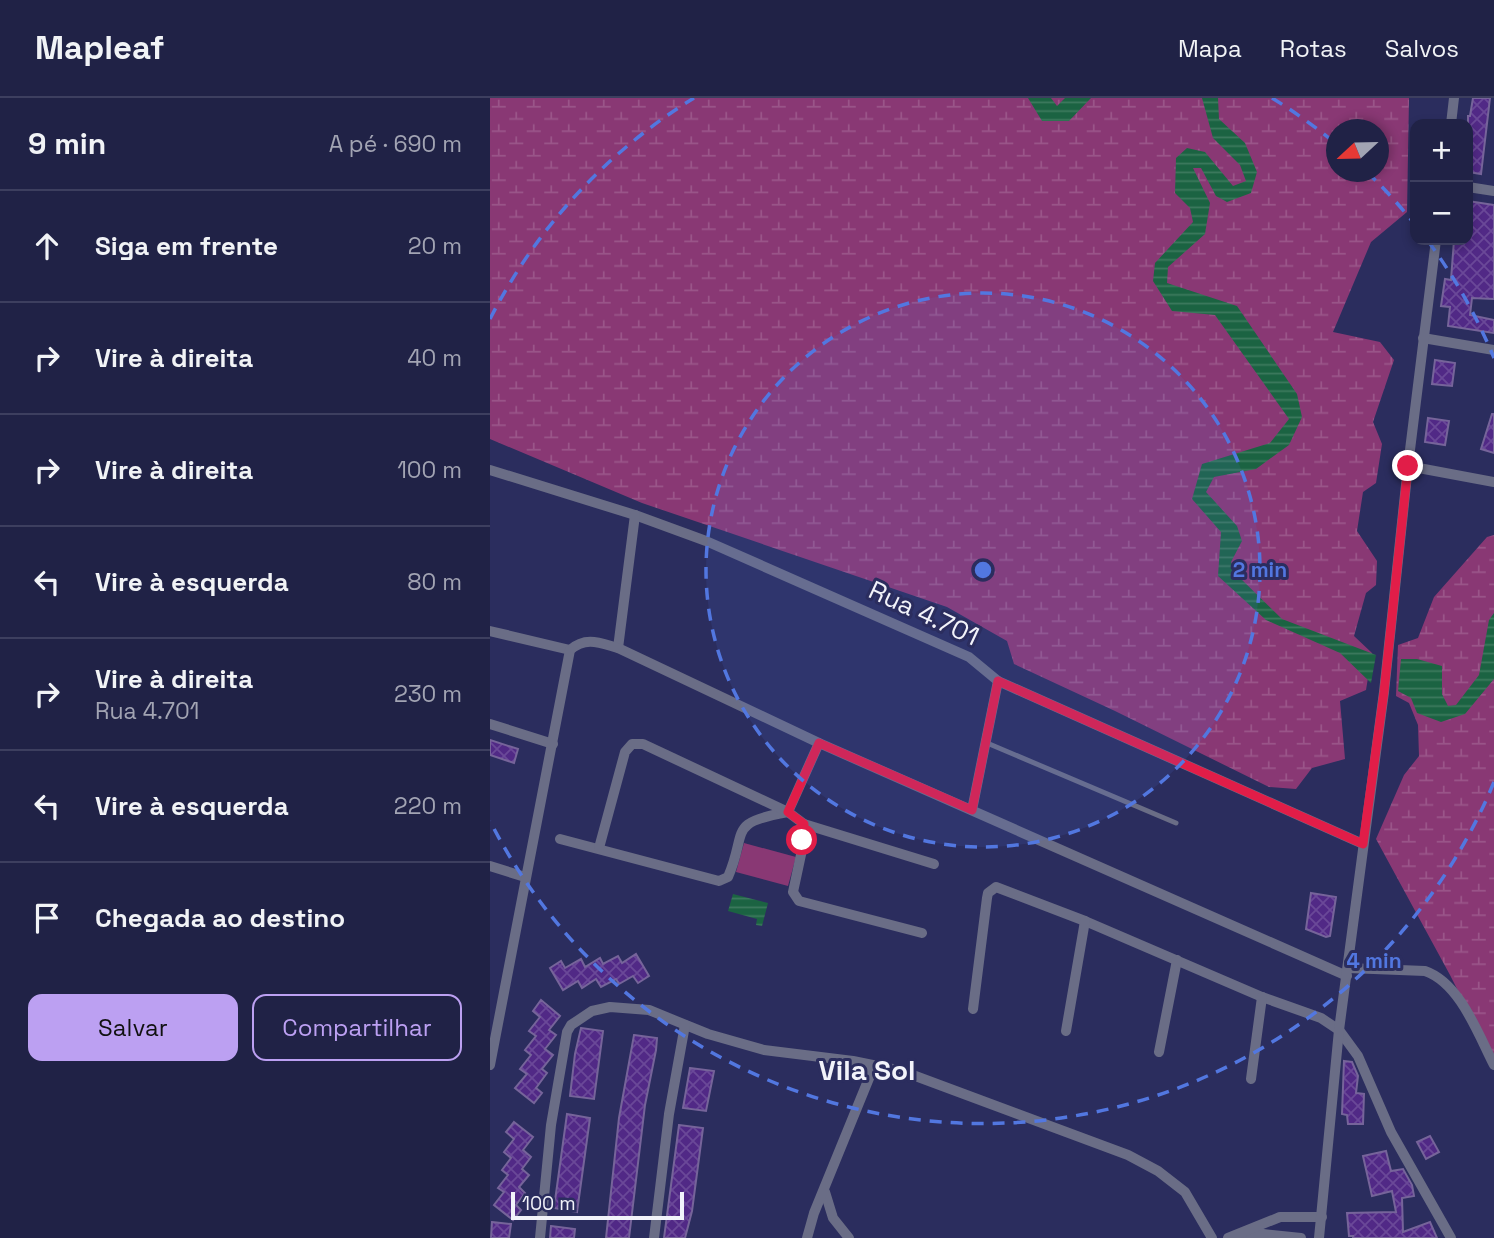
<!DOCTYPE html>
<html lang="pt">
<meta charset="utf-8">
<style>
body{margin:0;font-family:"Space Grotesk",sans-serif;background:#2d2f51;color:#f1f3f6}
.controls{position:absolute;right:21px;top:21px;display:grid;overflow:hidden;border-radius:14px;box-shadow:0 4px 10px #0003}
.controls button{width:63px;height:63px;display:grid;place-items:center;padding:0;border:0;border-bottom:2px solid #3d3f5f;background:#202246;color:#f1f3f6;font:35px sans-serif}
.compass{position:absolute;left:836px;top:21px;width:63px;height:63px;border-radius:50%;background:#202246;box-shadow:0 4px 10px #0003;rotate:248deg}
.scale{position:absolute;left:21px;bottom:18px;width:173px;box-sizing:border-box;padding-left:7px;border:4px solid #f2f3fa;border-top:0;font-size:19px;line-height:24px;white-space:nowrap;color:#f2f3fa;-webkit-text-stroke:5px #2b2d5e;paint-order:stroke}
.stop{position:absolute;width:21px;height:21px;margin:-16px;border:5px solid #e11d48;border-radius:50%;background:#fff}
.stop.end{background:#e11d48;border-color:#fff;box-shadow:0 2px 7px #0008}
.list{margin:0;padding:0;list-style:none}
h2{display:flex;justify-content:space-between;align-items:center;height:91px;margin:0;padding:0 28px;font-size:30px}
h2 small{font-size:23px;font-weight:400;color:#a2a4b3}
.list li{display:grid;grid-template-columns:46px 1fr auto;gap:21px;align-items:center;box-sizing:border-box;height:112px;padding:0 28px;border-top:2px solid #3d3f5f}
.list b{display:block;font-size:26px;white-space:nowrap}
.list p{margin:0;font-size:23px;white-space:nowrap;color:#a2a4b3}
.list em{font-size:23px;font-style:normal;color:#a2a4b3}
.actions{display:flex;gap:14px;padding:21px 28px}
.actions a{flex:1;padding:16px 0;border:2px solid #bca0f2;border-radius:14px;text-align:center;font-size:24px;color:#bca0f2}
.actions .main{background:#bca0f2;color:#111}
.icon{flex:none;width:38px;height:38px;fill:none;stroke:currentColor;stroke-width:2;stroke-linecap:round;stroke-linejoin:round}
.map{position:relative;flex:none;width:1004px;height:1140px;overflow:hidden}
header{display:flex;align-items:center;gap:42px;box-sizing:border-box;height:98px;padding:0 35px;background:#202246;border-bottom:2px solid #3d3f5f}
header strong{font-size:33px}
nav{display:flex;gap:38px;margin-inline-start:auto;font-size:24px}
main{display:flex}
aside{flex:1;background:#202246}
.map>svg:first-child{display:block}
.grass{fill:#893874}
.wetland{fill:url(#wetland-marsh);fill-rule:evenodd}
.water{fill:url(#water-rules)}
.building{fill:url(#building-cross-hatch);stroke:#76649a;stroke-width:2}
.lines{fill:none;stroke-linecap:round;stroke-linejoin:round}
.service{stroke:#6a6d86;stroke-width:5}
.minor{stroke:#6a6d86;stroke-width:10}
.route{stroke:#e11d48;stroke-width:9}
.ring{fill:none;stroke:#5277e0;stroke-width:3.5;stroke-dasharray:12 9}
.labels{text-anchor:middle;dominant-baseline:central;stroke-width:6;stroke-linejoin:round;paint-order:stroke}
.street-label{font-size:26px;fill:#f2f3fa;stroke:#2b2d5e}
.neighbourhood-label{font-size:28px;font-weight:bold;fill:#f2f3fa;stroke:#2b2d5e}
.centre{fill:#5277e0;stroke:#2b2d5e;stroke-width:3.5}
.ring-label{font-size:21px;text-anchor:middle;font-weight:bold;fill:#5277e0;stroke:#2b2d5e;stroke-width:6;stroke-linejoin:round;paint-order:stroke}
</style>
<header>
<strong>Mapleaf</strong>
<nav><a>Mapa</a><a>Rotas</a><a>Salvos</a></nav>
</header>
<main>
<aside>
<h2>9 min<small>A pé · 690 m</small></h2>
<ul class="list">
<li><svg class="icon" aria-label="ahead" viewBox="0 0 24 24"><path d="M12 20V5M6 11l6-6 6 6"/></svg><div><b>Siga em frente</b></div><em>20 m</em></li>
<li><svg class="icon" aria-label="right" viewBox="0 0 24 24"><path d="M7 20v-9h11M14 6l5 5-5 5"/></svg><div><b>Vire à direita</b></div><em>40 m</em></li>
<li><svg class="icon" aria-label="right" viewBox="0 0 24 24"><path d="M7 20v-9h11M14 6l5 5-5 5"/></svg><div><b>Vire à direita</b></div><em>100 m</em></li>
<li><svg class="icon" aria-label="left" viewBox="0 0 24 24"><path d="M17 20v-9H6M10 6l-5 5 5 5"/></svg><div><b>Vire à esquerda</b></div><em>80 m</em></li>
<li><svg class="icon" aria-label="right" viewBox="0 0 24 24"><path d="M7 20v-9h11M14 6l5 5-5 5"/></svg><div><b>Vire à direita</b><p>Rua 4.701</p></div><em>230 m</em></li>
<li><svg class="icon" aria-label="left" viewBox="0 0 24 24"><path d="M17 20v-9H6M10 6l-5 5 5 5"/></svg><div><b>Vire à esquerda</b></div><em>220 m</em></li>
<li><svg class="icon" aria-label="arrive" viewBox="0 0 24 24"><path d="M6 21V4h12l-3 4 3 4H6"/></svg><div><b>Chegada ao destino</b></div></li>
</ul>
<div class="actions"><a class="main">Salvar</a><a>Compartilhar</a></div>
</aside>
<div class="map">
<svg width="1004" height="1140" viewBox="0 0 1004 1140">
<defs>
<pattern id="wetland-marsh" width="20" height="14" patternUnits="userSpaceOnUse" patternTransform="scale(1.75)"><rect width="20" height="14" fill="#893874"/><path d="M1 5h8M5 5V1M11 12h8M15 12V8" fill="none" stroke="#9a5589"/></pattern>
<pattern id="water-rules" width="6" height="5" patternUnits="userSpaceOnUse" patternTransform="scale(1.75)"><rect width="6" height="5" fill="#1b6342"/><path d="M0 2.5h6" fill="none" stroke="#3d7a5e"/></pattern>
<pattern id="building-cross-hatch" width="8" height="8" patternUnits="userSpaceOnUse" patternTransform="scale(1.75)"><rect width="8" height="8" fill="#512986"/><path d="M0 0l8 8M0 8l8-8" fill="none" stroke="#6a4898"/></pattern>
</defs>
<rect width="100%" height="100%" fill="#2b2d5e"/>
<polygon class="grass" points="254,745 306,759 298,788 246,774"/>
<g class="wetland">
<path d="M0,0h919l-2,114 -36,30 -38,90 47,10 14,18 -21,62 9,22 -6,39 -13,9 -6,39 20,30 -1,24 -10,8 -12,43 18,17 -6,37 -26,11 5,58 -33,9 -16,21 -27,-2 -154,-76 -101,-47 -7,-23 -60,-34 -305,-104 -152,-64zM846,32h42v42h-42z"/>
<polygon points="1004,437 1004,964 960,877 886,741 914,677 929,658 928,627 919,605 906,598 908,547 928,540 944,499 997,439"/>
</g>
<g class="water">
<polygon points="538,0 561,0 567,8 575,0 601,0 579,23 552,23"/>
<polygon points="712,0 728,0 729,21 755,45 767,74 761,95 737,104 726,98 711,70 703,70 720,105 715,136 678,169 677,185 747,208 807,296 812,319 799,347 766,371 724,379 716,394 747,428 752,443 741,464 748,478 792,521 886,557 881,585 850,555 776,522 728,478 731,434 702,401 712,366 780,345 799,321 725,217 682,213 663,183 665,165 703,124 700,110 685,95 686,60 697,50 715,54 743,88 756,83 750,67 723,40"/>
<polygon points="1004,515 1004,581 975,616 951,624 927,615 921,600 908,593 911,561 927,561 952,568 952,596 958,608 966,607 989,577 999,522"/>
<polygon points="243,796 278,805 272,828 266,827 267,821 238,813"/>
</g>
<g class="building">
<polygon points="983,0 1000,0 991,76 978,74 978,18 980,18"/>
<polygon points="978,103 1004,107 1004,201 982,200 980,217 1004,222 1004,235 958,228 960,209 951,208 955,181 961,182 964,142 978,142"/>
<polygon points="945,262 965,265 962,288 942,286"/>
<polygon points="1002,316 1004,316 1004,355 991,351"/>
<polygon points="938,320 959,323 955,347 935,344"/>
<polygon points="0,642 28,651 24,665 0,657"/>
<polygon points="821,795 846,799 840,838 836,839 816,831"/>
<polygon points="146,856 159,878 148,885 143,878 129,886 126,881 111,889 106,881 92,890 88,883 73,892 60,870 71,863 75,870 91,861 95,869 110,860 113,866 128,858 132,865"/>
<polygon points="51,902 70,918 59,932 66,937 55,951 63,957 52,971 57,975 46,990 52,995 44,1005 25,990 37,976 30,971 41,957 35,952 46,938 39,933 50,919 43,913"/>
<polygon points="91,930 113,933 104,1001 80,998 85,956"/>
<polygon points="144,937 167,940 166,952 155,1007 139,1140 116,1140 129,1020"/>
<polygon points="854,963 862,964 868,978 866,995 874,996 873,1026 858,1026 857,1017 852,1016"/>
<polygon points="200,970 224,973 216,1013 193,1010"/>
<polygon points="77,1016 100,1020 87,1114 64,1110"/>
<polygon points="24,1024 43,1039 33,1052 41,1059 32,1071 39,1077 29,1089 35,1095 26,1107 31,1112 23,1122 4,1107 14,1094 8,1090 18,1077 12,1072 21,1060 14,1054 24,1041 16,1034"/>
<polygon points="189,1027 213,1030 202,1113 195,1140 174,1140"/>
<polygon points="940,1038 949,1054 936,1061 927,1044"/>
<polygon points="896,1053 901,1073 913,1071 922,1087 924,1098 912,1100 913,1134 940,1124 947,1140 863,1140 863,1138 859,1138 857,1115 906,1114 902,1093 882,1098 873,1058"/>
<polygon points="2,1124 21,1126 19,1140 1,1140"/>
<polygon points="61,1128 85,1131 84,1140 60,1140"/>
</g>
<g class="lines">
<polyline class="service" points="497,645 686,725"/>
<g class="minor">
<polyline points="961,26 964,0"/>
<polyline points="978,89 1004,93"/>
<polyline points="933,240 1004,252"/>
<polyline points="918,368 1004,384"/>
<polyline points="0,372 145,417 216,443 479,559 508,583 873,746"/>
<polyline points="0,533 80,552"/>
<polyline points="128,550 145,417"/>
<polyline points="0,626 63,646"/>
<polyline points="482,712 508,583"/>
<polyline points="298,714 329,645"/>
<polyline points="314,726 444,766"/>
<path d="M70,741l159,42 9,-4c20,-46 -2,-54 60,-65"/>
<polyline points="109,750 135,654 142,646 153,646 298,714 314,726 312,752 303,794 309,803 432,835"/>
<polyline points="0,768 35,779"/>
<path d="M858,870l77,3c35,12 53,63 69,94"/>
<polyline points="483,911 497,800 498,795 506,789 595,823 772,899 831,920 849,932 868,958 901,1034 961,1140"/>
<polyline points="576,933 595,823"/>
<polyline points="669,954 687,862"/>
<path d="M0,967l80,-415c16,-14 30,-7 48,-2l201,95 528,233"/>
<polyline points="761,981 772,899"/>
<polyline points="335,1094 343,1120 359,1140"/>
<polyline points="754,1136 773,1136 811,1140"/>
<polyline points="50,1140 61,1027 77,934 81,927 102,913 120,909 159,912 218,936 274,952 363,963 412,973 638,1057 668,1073 695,1094 722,1140"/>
<polyline points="164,1140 179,1016 195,927"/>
<polyline points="317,1140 324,1115 384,968"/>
<polyline points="738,1140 790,1119 832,1119"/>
<polyline points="829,1140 849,932 894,594 918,368 946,142"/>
</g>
</g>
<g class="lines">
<polyline class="route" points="312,742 314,726 298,714 329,645 482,712 508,583 873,746 894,594 918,368"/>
</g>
<circle cx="493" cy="472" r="277" fill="#5277e0" fill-opacity=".12"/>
<g class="ring">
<circle cx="493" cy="472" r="277"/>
<path d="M1004 684A553 553 0 0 1 0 723M0 221A553 553 0 0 1 204 0M782 0A553 553 0 0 1 845 45M877 74A553 553 0 0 1 923 124M938 143A553 553 0 0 1 1004 260"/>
</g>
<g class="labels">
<g class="street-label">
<text transform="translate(434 515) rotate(25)">Rua 4.701</text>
</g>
<g class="neighbourhood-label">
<text x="377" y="972">Vila Sol</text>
</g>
</g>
<circle cx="493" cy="472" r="10" class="centre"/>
<g class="ring-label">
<text x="770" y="479">2 min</text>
<text x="884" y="870">4 min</text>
</g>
</svg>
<div class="controls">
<button>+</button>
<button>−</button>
</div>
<svg class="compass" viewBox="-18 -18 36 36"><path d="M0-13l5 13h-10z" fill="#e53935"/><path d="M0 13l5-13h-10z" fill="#a2a4b3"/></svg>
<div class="scale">100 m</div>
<div class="stop" style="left:312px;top:742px"></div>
<div class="stop end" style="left:918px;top:368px"></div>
</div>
</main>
